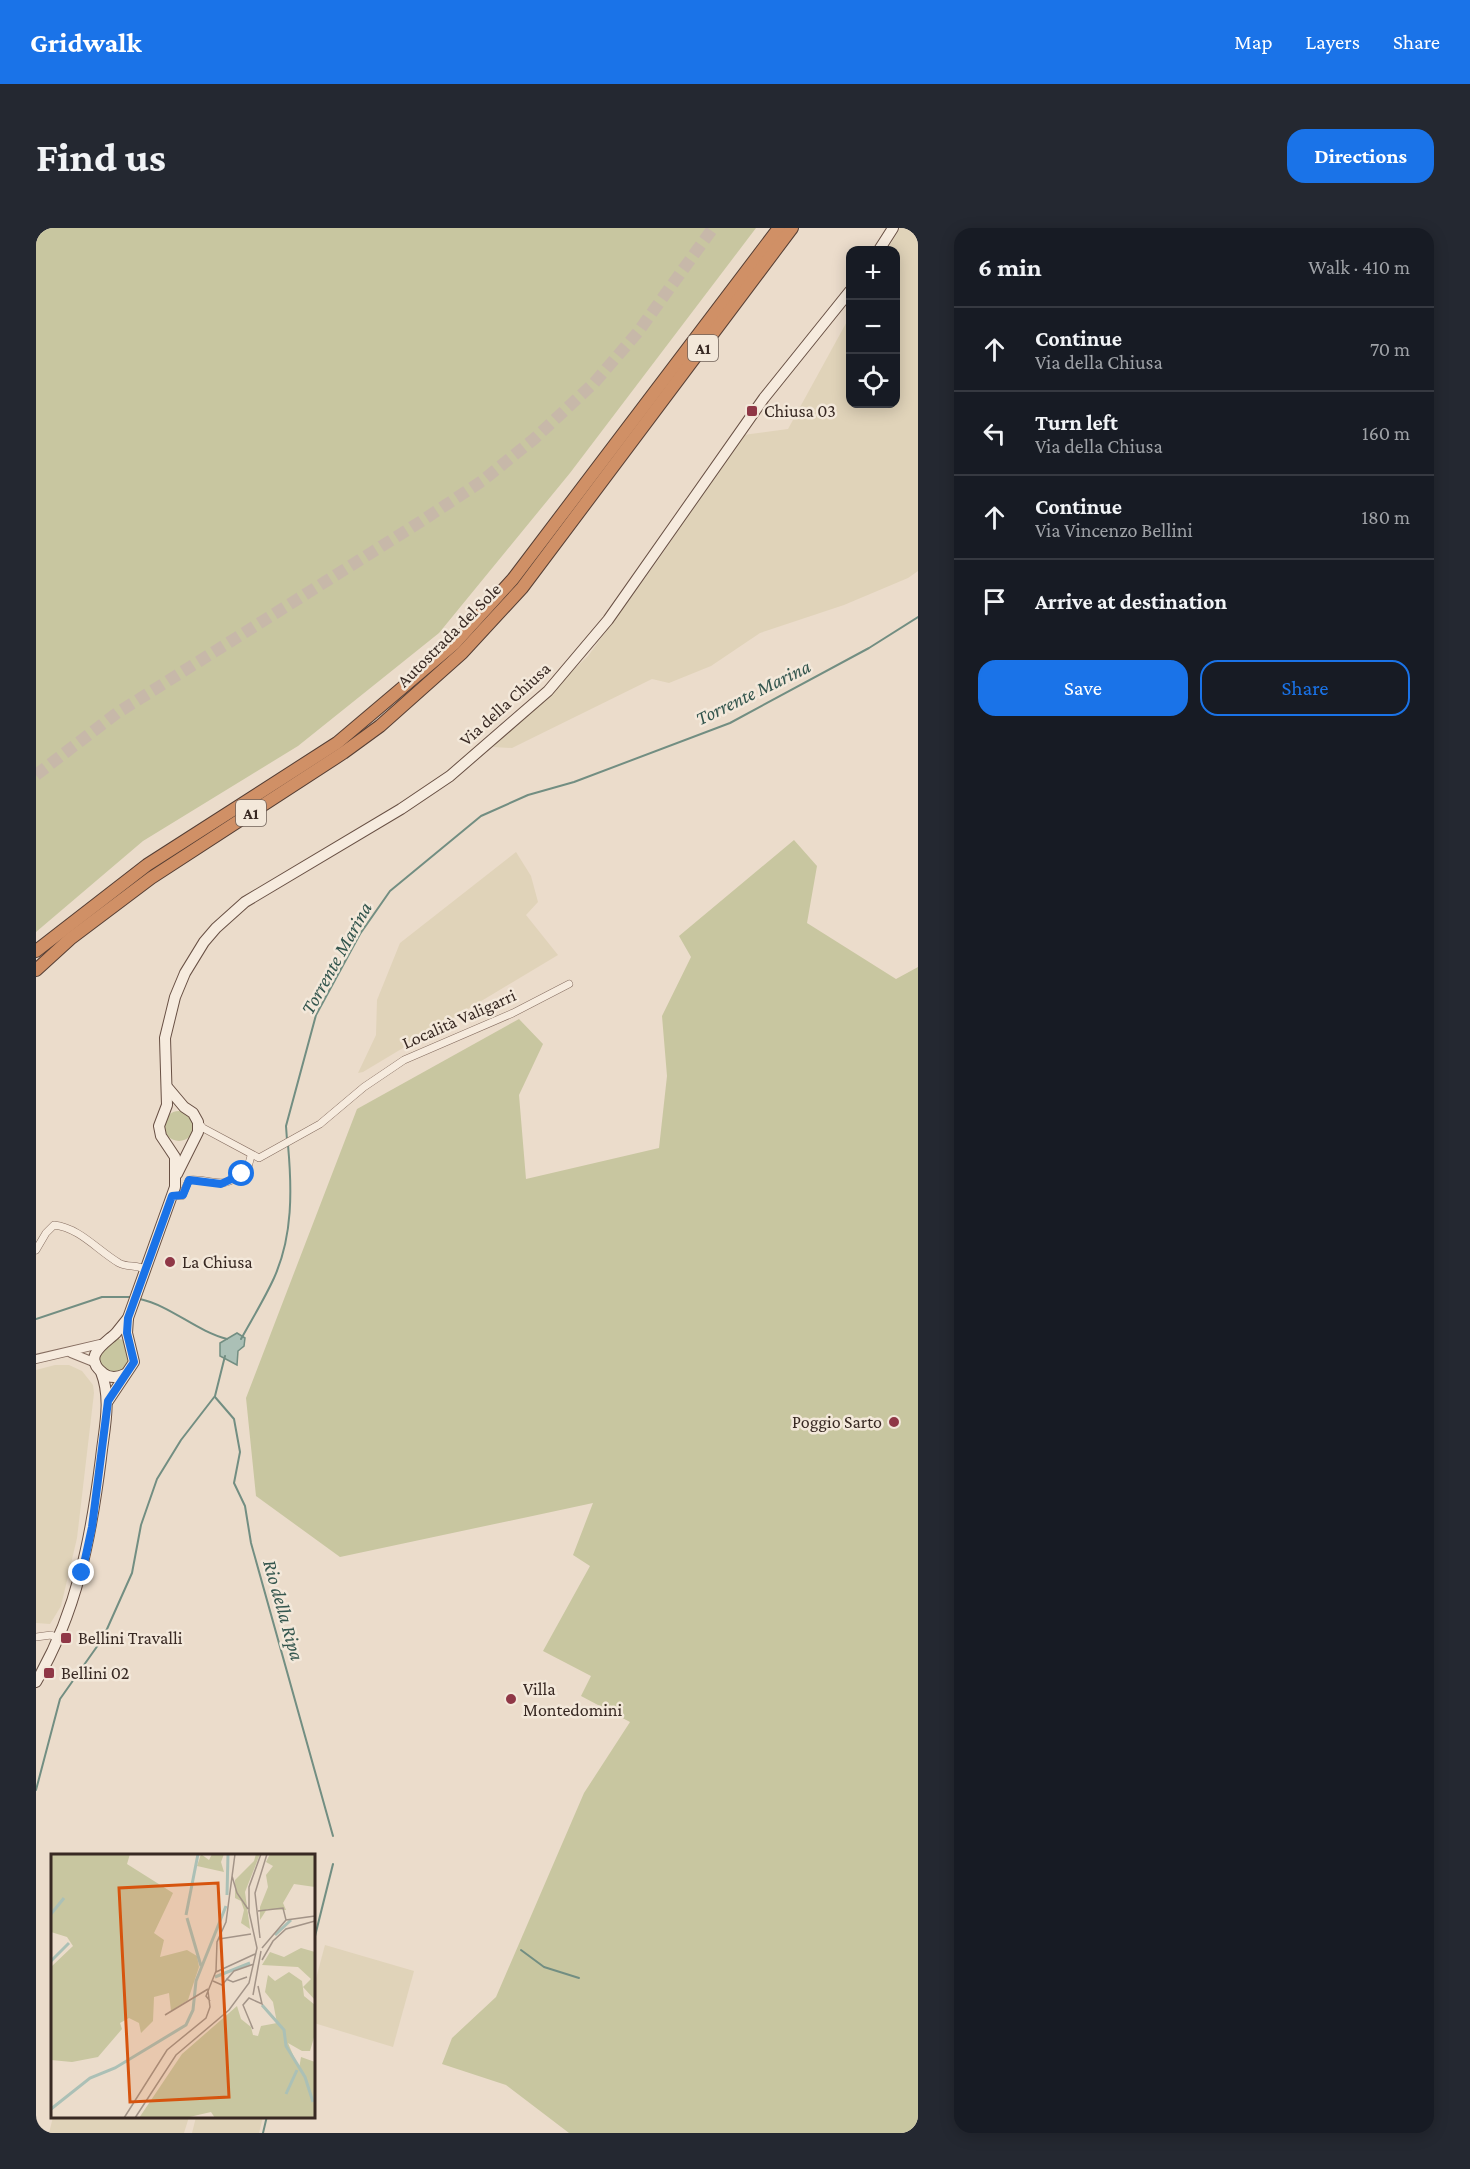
<!DOCTYPE html>
<meta charset="utf-8">
<style>
body{margin:0;font-family:"Crimson Pro",serif;background:#242831;color:#f1f3f6}
.controls{position:absolute;right:18px;top:18px;display:grid;overflow:hidden;border-radius:12px;box-shadow:0 3px 15px #0003}
.controls button{width:54px;height:54px;display:grid;place-items:center;padding:0;border:0;border-bottom:2px solid #363941;background:#171b24;color:#f1f3f6;font:30px sans-serif}
.stop{position:absolute;width:18px;height:18px;margin:-14px;border:4px solid #1a73e8;border-radius:50%;background:#fff}
.stop.end{background:#1a73e8;border-color:#fff;box-shadow:0 2px 6px #0008}
.list{margin:0;padding:0;list-style:none}
h2{display:flex;justify-content:space-between;align-items:center;height:78px;margin:0;padding:0 24px;font-size:26px}
h2 small{font-size:20px;font-weight:400;color:#9ea1a6}
.list li{display:grid;grid-template-columns:39px 1fr auto;gap:18px;align-items:center;box-sizing:border-box;height:84px;padding:0 24px;border-top:2px solid #363941}
.list b{display:block;font-size:22px;white-space:nowrap}
.list p{margin:0;font-size:20px;white-space:nowrap;color:#9ea1a6}
.list em{font-size:20px;font-style:normal;color:#9ea1a6}
.actions{display:flex;gap:12px;padding:18px 24px}
.actions a{flex:1;padding:14px 0;border:2px solid #1a73e8;border-radius:18px;text-align:center;font-size:21px;color:#1a73e8}
.actions .main{background:#1a73e8;color:#fff}
.icon{flex:none;width:33px;height:33px;fill:none;stroke:currentColor;stroke-width:2;stroke-linecap:round;stroke-linejoin:round}
.map{position:relative;flex:none;width:882px;height:1905px;overflow:hidden;border-radius:18px}
header{display:flex;align-items:center;gap:36px;box-sizing:border-box;height:84px;padding:0 30px;background:#1a73e8;color:#fff}
header strong{font-size:28px}
nav{display:flex;gap:33px;margin-inline-start:auto;font-size:21px}
.intro{display:flex;align-items:center;justify-content:space-between;box-sizing:border-box;height:144px;padding:0 36px}
h1{margin:0;font-size:42px}
.button{padding:15px 27px;border-radius:18px;background:#1a73e8;color:#fff;font-size:21px;font-weight:700}
main{display:flex;gap:36px;padding:0 36px}
aside{flex:1;background:#171b24;border-radius:18px;box-shadow:0 3px 15px #0003}
.map>svg:first-child{display:block}
.farmland{fill:#e0d3b9}
.green{fill:#c8c6a0}
.water{fill:#abc0b6;stroke:#728e82;stroke-width:1.5}
.lines{fill:none;stroke-linecap:round;stroke-linejoin:round}
.stream{stroke:#728e82;stroke-width:2}
.motorway-tunnel{stroke:#c7b8a9;stroke-width:12;stroke-dasharray:12 6;stroke-linecap:butt}
.minor-casing{stroke:#866e61;stroke-width:8}
.tertiary-casing{stroke:#866e61;stroke-width:10}
.secondary-casing{stroke:#685044;stroke-width:12}
.motorway-casing{stroke:#553e34;stroke-width:14}
.minor{stroke:#f6ebde;stroke-width:7}
.tertiary{stroke:#f6ebde;stroke-width:8}
.secondary{stroke:#f6ebde;stroke-width:10}
.motorway{stroke:#d09066;stroke-width:12}
.route{stroke:#1a73e8;stroke-width:8}
.poi-dot{fill:#8f3746;stroke:#f3e8da;stroke-width:2}
.labels{text-anchor:middle;dominant-baseline:central;stroke-width:5;stroke-linejoin:round;paint-order:stroke}
.shield{fill:#f3e8da;stroke:#70625a;stroke-width:1.5}
.shield-label{font-size:16px;font-weight:bold;fill:#382923}
.poi-label{font-size:18px;fill:#382923;stroke:#f3e8da;text-anchor:start}
.street-label{font-size:18px;fill:#382923;stroke:#f3e8da}
.water-label{font-size:20px;font-style:italic;fill:#34564e;stroke:#f3e8da}
.inset-river{fill:none;stroke:#abc0b6;stroke-width:3}
.inset-road{fill:none;stroke:#a39488;stroke-width:1.5}
.view{fill:#d6540e;fill-opacity:0.15;stroke:#d6540e;stroke-width:3}
.inset-edge{fill:none;stroke:#382923;stroke-width:3}
</style>
<header>
<strong>Gridwalk</strong>
<nav><a>Map</a><a>Layers</a><a>Share</a></nav>
</header>
<div class="intro"><h1>Find us</h1><a class="button">Directions</a></div>
<main>
<div class="map">
<svg width="882" height="1905" viewBox="0 0 882 1905">
<rect width="100%" height="100%" fill="#ebdccb"/>
<g class="farmland">
<polygon points="864,0 882,0 882,343 872,350 808,377 724,405 675,438 633,455 616,451 476,520 457,519 552,428 622,332 707,207 752,201 814,88 814,176 860,176 860,22 851,22"/>
<polygon points="480,624 495,648 502,674 490,687 522,727 327,844 322,845 340,807 341,772 364,715"/>
<polygon points="19,1137 33,1137 46,1143 57,1157 58,1165 41,1310 25,1378 14,1396 0,1395 0,1142"/>
<polygon points="289,1717 378,1743 357,1819 278,1795 278,1758"/>
<polygon points="17,1889 17,1888 153,1889 148,1905 13,1905"/>
<polygon points="160,1889 160,1888 227,1889 223,1905 156,1905"/>
</g>
<g class="green">
<polygon points="0,0 720,0 534,245 403,405 262,518 107,613 0,704"/>
<polygon points="758,612 781,638 771,695 860,751 882,739 882,1905 533,1905 470,1857 406,1836 416,1810 460,1769 548,1565 594,1494 545,1468 555,1448 507,1423 554,1338 537,1327 557,1275 304,1329 220,1268 210,1170 321,881 483,791 507,816 483,867 490,951 623,920 631,848 626,788 655,729 643,708"/>
<circle cx="143" cy="898" r="15"/>
<polygon points="78,1110 88,1112 97,1124 89,1146 65,1144 61,1120"/>
</g>
<polygon class="water" points="201,1105 209,1110 208,1118 202,1123 201,1137 184,1128 184,1115"/>
<g class="lines">
<g class="stream">
<polyline points="251,912 250,898 280,787 324,706 354,663 445,588 492,567 538,554 694,495 833,420 882,389"/>
<path d="M104,1071c31,7 56,32 87,40"/>
<polyline points="0,1091 66,1069 95,1069"/>
<path d="M205,1111c11,-20 24,-41 33,-61 19,-42 18,-89 14,-133"/>
<polyline points="179,1169 198,1191 204,1224 198,1255 209,1278 215,1315 297,1608"/>
<polyline points="0,1562 24,1471 67,1410 96,1345 105,1297 121,1251 145,1212 179,1168 189,1128"/>
<polyline points="278,1712 297,1636"/>
<polyline points="485,1722 508,1739 543,1750"/>
<polyline points="227,1905 231,1888"/>
</g>
<polyline class="motorway-tunnel" points="0,547 81,485 384,294 446,253 498,211 558,155 602,104 677,0"/>
<defs>
<g id="minor">
<polyline points="162,894 167,900 223,930 284,896 328,859 368,832 477,785 533,756"/>
<path d="M137,968h9l7,-16c28,-2 33,14 59,-13l3,-11"/>
<path d="M0,1022l10,-17 8,-8c26,3 43,25 65,38 9,5 18,1 27,7"/>
<polyline points="0,1409 15,1407 23,1411"/>
</g>
<g id="tertiary">
<polyline points="35,1125 60,1135"/>
<polyline points="0,1131 64,1116"/>
</g>
<g id="secondary">
<polyline points="843,22 857,0"/>
<polyline points="132,860 148,879 157,885 162,894 162,904 141,946"/>
<path d="M89,1146c-8,4 -16,4 -22,-1 -22,-17 3,-30 13,-40 4,-5 8,-10 12,-15l47,-131v-30l-14,-21 -2,-10 8,-21 -2,-67 10,-41 10,-24 19,-31 12,-14 29,-26 156,-93 49,-33 98,-85 60,-71 156,-222 86,-107"/>
<polyline points="72,1173 98,1134 91,1105 92,1090"/>
<path d="M0,1454c41,-70 55,-144 65,-224 3,-29 11,-58 0,-86"/>
</g>
<g id="motorway">
<polyline points="0,723 111,637 301,515 418,416 477,351 743,0"/>
<polyline points="0,742 34,711 115,650 307,525 344,498 426,425 486,360 756,0"/>
</g>
</defs>
<use href="#minor" class="minor-casing"/>
<use href="#tertiary" class="tertiary-casing"/>
<use href="#secondary" class="secondary-casing"/>
<use href="#motorway" class="motorway-casing"/>
<use href="#minor" class="minor"/>
<use href="#tertiary" class="tertiary"/>
<use href="#secondary" class="secondary"/>
<use href="#motorway" class="motorway"/>
</g>
<g class="lines">
<polyline class="route" points="46,1345 56,1299 72,1173 98,1134 91,1105 92,1090 136,968 147,967 153,952 185,956 206,946"/>
</g>
<g class="poi-dot">
<rect x="710" y="177" width="12" height="12" rx="3"/>
<circle cx="134" cy="1034" r="6"/>
<circle cx="858" cy="1194" r="6"/>
<rect x="24" y="1404" width="12" height="12" rx="3"/>
<rect x="7" y="1439" width="12" height="12" rx="3"/>
<circle cx="475" cy="1471" r="6"/>
</g>
<g class="labels">
<g class="shield">
<rect x="652" y="107" width="30" height="26" rx="4.5"/>
<rect x="200" y="572" width="30" height="26" rx="4.5"/>
</g>
<g class="shield-label">
<text x="667" y="120">A1</text>
<text x="215" y="585">A1</text>
</g>
<g class="poi-label">
<text x="728" y="183">Chiusa 03</text>
<text x="146" y="1034">La Chiusa</text>
<text x="846" y="1194" text-anchor="end">Poggio Sarto</text>
<text x="42" y="1410">Bellini Travalli</text>
<text x="25" y="1445">Bellini 02</text>
<text x="487" y="1461">Villa<tspan x="487" dy="21">Montedomini</tspan></text>
</g>
<g class="street-label">
<text transform="translate(413 407) rotate(-45)">Autostrada del Sole</text>
<text transform="translate(469 476) rotate(-42)">Via della Chiusa</text>
<text transform="translate(423 791) rotate(-24)">Località Valigarri</text>
</g>
<g class="water-label">
<text transform="translate(717 464) rotate(-26)">Torrente Marina</text>
<text transform="translate(300 730) rotate(-61)">Torrente Marina</text>
<text transform="translate(248 1382) rotate(74)">Rio della Ripa</text>
</g>
</g>
<g transform="translate(15 1626)">
<rect width="264" height="264" fill="#ebdccb"/>
<path d="M0,0h79l-3,10 46,29 -19,40 10,7 -4,17 27,-7 10,6 2,11 -11,33 -17,11 -2,-18 -15,4 -1,24 -12,12 -2,-10 -10,-5 -9,5 2,6 -24,28 -26,5 -21,-2v-93l22,-21 -6,-9 -16,-5zM150,0l8,6 3,-6h12l-3,8 3,10 -27,-6zM205,0h4l-15,38 5,37 -9,-6 3,-13 -3,-9 -6,-3v-18l19,-19zM219,0h45v33l-21,-3 -11,19 3,7 -19,-1 -7,11v-13l8,-20 -2,-12 7,-9 -7,-4zM250,94l14,4v48l-12,-13 8,-8 -13,-12 -36,-2 8,-13 14,5zM238,118l13,9 2,15 11,9v29l-5,17h-8l-14,-8 11,26 2,-12 14,5v56h-100l-4,-6 -26,6h-46l43,-64 55,-48 4,13 10,8 2,8 5,1 3,-10 16,-3 -4,-21 -8,-10 3,-17 7,6z" fill="#c8c6a0"/>
<path class="inset-river" d="M176,41l1,-41M0,60l13,-16M135,61l12,-61M136,64l14,48M224,81l16,-15M0,107l18,-18M164,123l35,-14M211,151l22,25 2,16 19,31 8,25M235,240l11,-24M0,255l39,-31 25,-10 71,-43 7,-15 3,-29 30,-75"/>
<path class="inset-road" d="M181,22l5,17 11,16M207,57l25,-3 3,12M209,84l-5,-45 12,-39M168,85l32,-5M211,94l24,-28 29,-4M211,106l11,-19 13,-12 29,-8M165,118l39,-18M175,125l7,3 14,-5M162,127l9,4 12,-14 20,-7M202,141l8,-44M159,147l-4,-5 10,-25 1,-29 9,-20 9,-68M114,161l43,-26M200,171l2,4 -10,-24 6,-7 13,6 -4,-18M73,264l43,-68 39,-32 4,-11 -2,-16M84,264l41,-63 53,-45 20,-27 8,-35 -8,-36v-25l12,-33"/>
<path class="view" d="M167,29l11,214 -99,5 -11,-214z"/>
<rect width="264" height="264" class="inset-edge"/>
</g>
</svg>
<div class="controls">
<button>+</button>
<button>−</button>
<button><svg class="icon" aria-label="locate" viewBox="0 0 24 24"><circle cx="12" cy="12" r="6"/><path d="M12 2v4M12 18v4M2 12h4M18 12h4"/></svg></button>
</div>
<div class="stop" style="left:206px;top:946px"></div>
<div class="stop end" style="left:46px;top:1345px"></div>
</div>
<aside>
<h2>6 min<small>Walk · 410 m</small></h2>
<ul class="list">
<li><svg class="icon" aria-label="ahead" viewBox="0 0 24 24"><path d="M12 20V5M6 11l6-6 6 6"/></svg><div><b>Continue</b><p>Via della Chiusa</p></div><em>70 m</em></li>
<li><svg class="icon" aria-label="left" viewBox="0 0 24 24"><path d="M17 20v-9H6M10 6l-5 5 5 5"/></svg><div><b>Turn left</b><p>Via della Chiusa</p></div><em>160 m</em></li>
<li><svg class="icon" aria-label="ahead" viewBox="0 0 24 24"><path d="M12 20V5M6 11l6-6 6 6"/></svg><div><b>Continue</b><p>Via Vincenzo Bellini</p></div><em>180 m</em></li>
<li><svg class="icon" aria-label="arrive" viewBox="0 0 24 24"><path d="M6 21V4h12l-3 4 3 4H6"/></svg><div><b>Arrive at destination</b></div></li>
</ul>
<div class="actions"><a class="main">Save</a><a>Share</a></div>
</aside>
</main>
